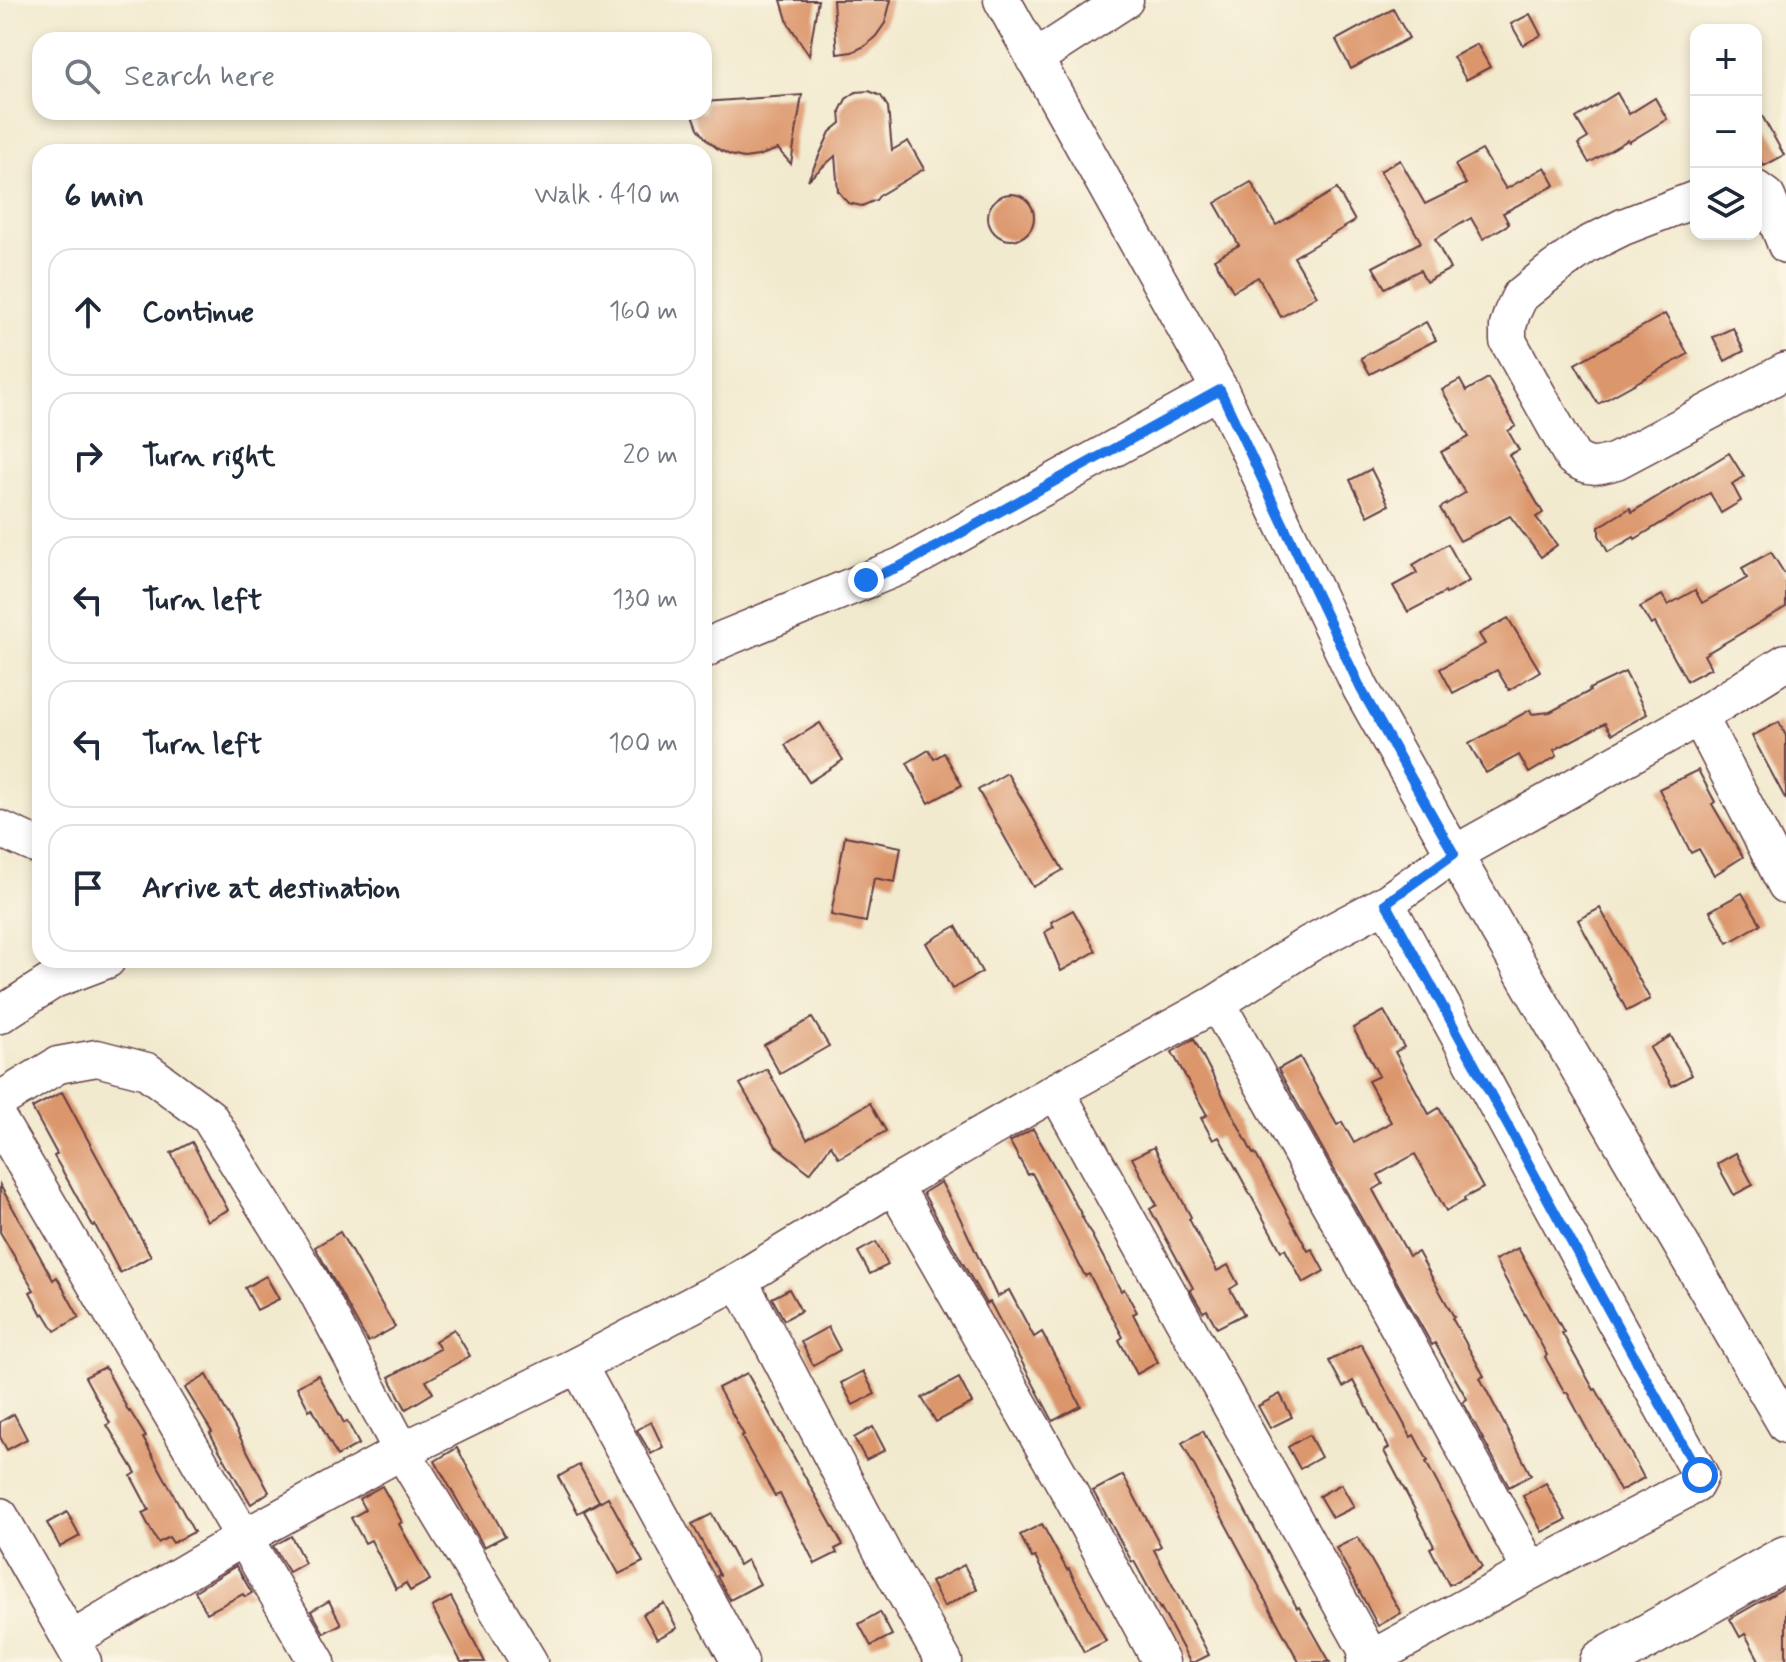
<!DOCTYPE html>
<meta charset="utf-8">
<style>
body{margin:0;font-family:Mynerve,sans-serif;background:#f2f2f3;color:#1f2937}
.controls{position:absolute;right:24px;top:24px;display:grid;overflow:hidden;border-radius:16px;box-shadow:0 4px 12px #0003}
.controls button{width:72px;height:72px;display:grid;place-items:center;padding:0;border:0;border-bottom:2px solid #e0e1e3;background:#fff;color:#1f2937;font:40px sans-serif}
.stop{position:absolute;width:24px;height:24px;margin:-18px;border:6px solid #1a73e8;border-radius:50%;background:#fff}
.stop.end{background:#1a73e8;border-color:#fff;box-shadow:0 2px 8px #0008}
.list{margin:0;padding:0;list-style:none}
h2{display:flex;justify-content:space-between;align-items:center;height:104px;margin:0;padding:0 32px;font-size:34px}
h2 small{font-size:26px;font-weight:400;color:#747a83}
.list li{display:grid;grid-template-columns:52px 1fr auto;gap:24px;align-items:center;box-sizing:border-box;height:128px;margin:0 16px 16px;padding:0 16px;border:2px solid #e0e1e3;border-radius:24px}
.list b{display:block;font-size:30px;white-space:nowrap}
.list em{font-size:26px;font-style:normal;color:#747a83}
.icon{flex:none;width:44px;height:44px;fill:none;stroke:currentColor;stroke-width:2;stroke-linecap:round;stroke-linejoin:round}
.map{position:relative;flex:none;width:1786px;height:1662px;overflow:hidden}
.search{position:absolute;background:#fff;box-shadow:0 4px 12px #0003;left:32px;top:32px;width:680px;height:88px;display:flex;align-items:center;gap:20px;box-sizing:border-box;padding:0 28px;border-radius:24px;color:#747a83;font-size:30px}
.panel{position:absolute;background:#fff;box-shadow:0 4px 12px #0003;left:32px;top:144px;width:680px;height:824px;border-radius:24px}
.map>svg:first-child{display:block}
.building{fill:#dc966c}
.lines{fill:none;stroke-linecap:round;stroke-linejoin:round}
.minor-casing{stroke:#633d44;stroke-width:39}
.major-casing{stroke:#633d44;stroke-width:47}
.minor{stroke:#fff;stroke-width:36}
.major{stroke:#fff;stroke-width:44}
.route{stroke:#1a73e8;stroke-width:10}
</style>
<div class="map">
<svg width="1786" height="1662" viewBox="0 0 1786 1662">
<rect width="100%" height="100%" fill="#fcf5e5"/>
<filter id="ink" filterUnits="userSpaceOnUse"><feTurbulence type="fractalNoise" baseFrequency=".0125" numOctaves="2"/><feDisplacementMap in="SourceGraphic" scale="16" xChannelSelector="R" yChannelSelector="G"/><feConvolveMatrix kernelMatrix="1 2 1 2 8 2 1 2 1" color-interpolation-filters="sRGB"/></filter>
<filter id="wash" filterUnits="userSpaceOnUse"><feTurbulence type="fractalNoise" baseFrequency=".006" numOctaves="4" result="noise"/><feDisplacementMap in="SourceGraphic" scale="32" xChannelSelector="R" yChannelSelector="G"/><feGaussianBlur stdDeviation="1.8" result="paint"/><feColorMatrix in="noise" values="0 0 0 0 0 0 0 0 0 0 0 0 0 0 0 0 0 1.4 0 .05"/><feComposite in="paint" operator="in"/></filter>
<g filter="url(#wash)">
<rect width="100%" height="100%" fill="#f2eacf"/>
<g id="blocks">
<g class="building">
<polygon points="781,0 818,0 809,55 788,23"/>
<polygon points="833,0 891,0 885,23 876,36 865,46 852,52 837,54"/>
<polygon points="1393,9 1409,38 1351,69 1336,40"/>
<polygon points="1530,14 1541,35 1523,45 1511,24"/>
<polygon points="1477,44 1490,67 1466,80 1453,57"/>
<polygon points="869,91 881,96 888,107 892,150 908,141 924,169 880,195 876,200 862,206 848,203 838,191 835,156 808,180 830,132 841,123 840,111 846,99 856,92"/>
<polygon points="1617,93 1629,114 1655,98 1667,119 1629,142 1628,140 1589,163 1578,144 1588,138 1576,118"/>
<polygon points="802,95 791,164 778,149 758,156 744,158 730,155 718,149 707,140 698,128 692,112 704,112 704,102"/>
<polygon points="1756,105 1784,155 1764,166 1756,152"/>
<polygon points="1482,150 1506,189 1545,167 1555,185 1503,213 1509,224 1483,239 1471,218 1435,239 1450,269 1426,282 1420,270 1385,288 1373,267 1421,242 1380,171 1400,160 1425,204 1466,184 1455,165"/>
<polygon points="1251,182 1276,225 1337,189 1355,221 1294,257 1317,296 1281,317 1258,277 1233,291 1214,259 1239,245 1215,203"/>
<circle cx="1011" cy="217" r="23"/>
<polygon points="1665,314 1688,354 1598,404 1575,364"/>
<polygon points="1426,322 1436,340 1370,374 1361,358"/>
<polygon points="1733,328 1744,351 1725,361 1713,337"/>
<polygon points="1488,378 1516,426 1508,431 1519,450 1509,455 1543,513 1536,517 1557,545 1541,557 1510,516 1460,541 1440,508 1465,493 1441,452 1469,437 1442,390 1460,380 1466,391"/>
<polygon points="1729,453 1744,477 1732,484 1741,501 1721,513 1710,493 1635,539 1634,537 1608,552 1599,535 1599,527 1630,508 1632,512"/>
<polygon points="1371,469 1389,505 1368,516 1350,480"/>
<polygon points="1448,544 1469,581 1446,594 1445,592 1408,612 1393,586 1417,573 1413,565"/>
<polygon points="1771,552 1786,576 1786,607 1704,655 1711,668 1687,681 1655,623 1651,625 1640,607 1662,595 1668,605 1695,590 1702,603 1747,578 1742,568"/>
<polygon points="1508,618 1540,671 1509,690 1497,670 1453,693 1440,669 1485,644 1479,634"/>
<polygon points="1625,672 1647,714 1612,734 1605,723 1554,750 1557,756 1529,773 1519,755 1486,773 1469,744 1530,710 1532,714 1550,712 1590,691 1589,689"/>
<polygon points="1779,722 1786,736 1786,800 1752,736"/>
<polygon points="820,723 843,760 809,782 785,745"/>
<polygon points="929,750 934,759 944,753 962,785 929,803 907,763"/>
<polygon points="1698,770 1715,802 1712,804 1743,857 1714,875 1699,849 1691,853 1659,789"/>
<polygon points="1007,773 1063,870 1033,887 978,790"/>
<polygon points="845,836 901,847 895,882 874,878 866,922 831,915"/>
<polygon points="1742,893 1761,924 1728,943 1710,911"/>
<polygon points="1600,908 1650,999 1627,1011 1578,920"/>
<polygon points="1073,910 1096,951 1061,971 1045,932 1054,927 1051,922"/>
<polygon points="956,926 982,972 952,989 926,943"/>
<polygon points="1384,1011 1404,1047 1395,1052 1429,1114 1439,1108 1483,1188 1464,1198 1465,1201 1446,1211 1415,1154 1378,1175 1383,1184 1373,1190 1409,1256 1418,1252 1454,1317 1452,1318 1484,1376 1480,1378 1531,1475 1509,1487 1463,1402 1467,1399 1435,1343 1432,1345 1278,1069 1300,1057 1337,1125 1342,1122 1354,1143 1391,1122 1368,1081 1379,1076 1353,1028"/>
<polygon points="812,1018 829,1046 780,1074 764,1045"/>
<polygon points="1671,1036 1692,1075 1672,1086 1650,1048"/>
<polygon points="1194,1039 1253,1154 1255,1153 1308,1251 1312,1249 1324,1271 1303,1283 1285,1249 1281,1251 1219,1137 1213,1140 1201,1118 1207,1115 1172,1052"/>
<polygon points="767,1069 807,1139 870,1103 886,1131 839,1158 831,1145 810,1173 776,1146 740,1084"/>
<polygon points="62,1092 151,1256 120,1273 95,1225 93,1226 67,1179 54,1156 57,1154 32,1108"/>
<polygon points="1033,1129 1083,1217 1082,1217 1121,1291 1124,1289 1137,1312 1133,1314 1158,1362 1137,1374 1119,1340 1123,1337 1089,1274 1085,1276 1032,1173 1028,1175 1010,1142"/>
<polygon points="192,1142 228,1210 207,1221 171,1153"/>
<polygon points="1154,1147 1191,1217 1189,1219 1217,1271 1228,1265 1238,1284 1230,1289 1244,1314 1217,1328 1207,1310 1203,1312 1190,1290 1193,1288 1150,1209 1157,1205 1132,1158"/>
<polygon points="1736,1153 1753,1185 1734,1195 1717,1164"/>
<polygon points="941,1182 959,1216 997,1297 1009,1290 1034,1337 1042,1332 1081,1406 1053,1421 990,1302 986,1304 923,1193"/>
<polygon points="0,1185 53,1280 57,1277 79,1317 55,1331 44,1313 42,1315 30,1292 34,1290 0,1232"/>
<polygon points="340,1232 395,1327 368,1342 315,1247"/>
<polygon points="876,1242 888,1265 870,1274 858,1252"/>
<polygon points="1518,1248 1564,1332 1562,1333 1594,1390 1596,1389 1644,1478 1620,1491 1567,1392 1565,1393 1545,1357 1547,1355 1495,1260"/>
<polygon points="266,1276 279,1299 257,1310 245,1288"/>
<polygon points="789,1289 801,1311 784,1320 772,1298"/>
<polygon points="828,1327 840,1350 813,1365 801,1342"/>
<polygon points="454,1329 470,1356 426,1381 433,1393 406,1409 389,1377 440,1349 435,1341"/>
<polygon points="1361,1344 1411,1437 1414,1435 1428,1461 1426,1462 1482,1567 1449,1585 1430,1548 1434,1546 1384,1451 1389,1448 1353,1381 1343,1387 1329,1361"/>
<polygon points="105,1367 129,1412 130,1411 146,1437 143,1438 194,1532 173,1543 169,1537 158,1543 142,1513 149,1510 131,1476 136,1473 107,1425 110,1423 85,1377"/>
<polygon points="863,1371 875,1394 853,1405 841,1383"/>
<polygon points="747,1373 843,1545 835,1549 837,1553 815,1564 780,1494 775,1496 741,1436 744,1435 718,1388"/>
<polygon points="207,1375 269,1492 251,1504 218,1448 210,1433 212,1432 185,1388"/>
<polygon points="318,1375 344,1423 347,1421 359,1444 337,1456 312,1408 309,1410 297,1387"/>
<polygon points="959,1378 972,1403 936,1422 922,1398"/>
<polygon points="1280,1394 1292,1417 1270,1428 1258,1406"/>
<polygon points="14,1414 27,1439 7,1450 0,1437 0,1422"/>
<polygon points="651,1422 663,1447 651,1454 637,1430"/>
<polygon points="873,1427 885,1450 866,1460 854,1438"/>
<polygon points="1203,1431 1297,1608 1299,1607 1330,1662 1299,1662 1259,1589 1260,1588 1182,1443"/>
<polygon points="1309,1435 1321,1457 1300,1469 1288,1447"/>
<polygon points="457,1448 505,1536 484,1547 435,1461"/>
<polygon points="579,1465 599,1501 578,1513 558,1477"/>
<polygon points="1123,1475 1161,1546 1154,1550 1209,1655 1195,1662 1190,1662 1161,1608 1160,1609 1134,1561 1132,1562 1093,1491"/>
<polygon points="1546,1483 1566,1520 1542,1532 1523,1496"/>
<polygon points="1341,1484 1354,1507 1332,1518 1319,1496"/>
<polygon points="382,1486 402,1522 399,1524 430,1580 410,1591 406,1583 396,1589 371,1540 365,1543 351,1518 365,1510 359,1499"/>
<polygon points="608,1497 643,1562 619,1574 584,1511"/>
<polygon points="67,1512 80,1536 60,1547 47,1523"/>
<polygon points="712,1514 739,1565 747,1560 760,1584 730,1600 717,1576 720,1575 692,1524"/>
<polygon points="1042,1524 1067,1570 1069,1569 1106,1641 1084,1652 1035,1557 1032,1558 1020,1535"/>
<polygon points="291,1536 305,1563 289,1572 273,1546"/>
<polygon points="1358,1537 1401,1613 1378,1626 1336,1548"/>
<polygon points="964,1565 977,1589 944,1607 931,1582"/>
<polygon points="236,1566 252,1593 245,1597 243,1594 207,1613 195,1591"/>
<polygon points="1786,1587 1786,1662 1760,1662 1745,1634 1740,1637 1730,1619"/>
<polygon points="451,1597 485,1662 461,1662 432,1607"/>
<polygon points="329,1601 341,1624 324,1633 311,1611"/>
<polygon points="664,1603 677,1628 657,1639 643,1614"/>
<polygon points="880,1612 892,1635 871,1646 859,1624"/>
</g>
</g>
</g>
<g filter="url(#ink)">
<use href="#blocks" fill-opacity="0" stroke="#633d44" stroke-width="2"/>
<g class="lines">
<defs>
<g id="minor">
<polyline points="1002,0 1220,390 1361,689 1454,854 1786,1425"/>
<polyline points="1034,59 1125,0"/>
<polyline points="1756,189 1767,197 1786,245"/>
<path d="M1696,199l-73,28 -36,18 -32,23 -35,28 -8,17 -4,13v15l65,117c17,11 24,9 43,3l170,-90"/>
<polyline points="704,650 721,640 901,566 1220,390"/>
<polyline points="1699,716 1786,885"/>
<polyline points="0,829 40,847"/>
<polyline points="1386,903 1454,854 1695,719 1786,662"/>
<polyline points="1217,1003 1389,1310 1531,1571"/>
<polyline points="0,1015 54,980 107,960"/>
<polyline points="1056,1091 1371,1658"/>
<polyline points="0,1100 58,1065 97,1058 147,1071 209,1117 311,1281 402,1451 529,1662"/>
<polyline points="0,1122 317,1662"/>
<polyline points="894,1185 1066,1486 1161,1662"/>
<polyline points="739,1280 887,1561 944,1662"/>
<polyline points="578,1365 740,1662"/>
<polyline points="0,1516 83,1662"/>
<path d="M71,1640l172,-102 159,-87 176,-86 161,-85 155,-95 162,-94 161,-88 92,-59 77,-41c105,190 208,382 314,572l-5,10 -164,86 -166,91"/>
</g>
<polyline id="major" points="1602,1662 1786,1558"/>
</defs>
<use href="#minor" class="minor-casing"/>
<use href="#major" class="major-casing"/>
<use href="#minor" class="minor"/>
<use href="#major" class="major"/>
</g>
</g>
<g class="lines" filter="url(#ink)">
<path class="route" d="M866,580l35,-14 319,-176 141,299 93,165 -68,49c105,190 207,382 314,572"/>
</g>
</svg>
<div class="controls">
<button>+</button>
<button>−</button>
<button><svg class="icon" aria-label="layers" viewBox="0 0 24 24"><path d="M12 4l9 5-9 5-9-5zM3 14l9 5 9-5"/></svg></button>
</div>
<div class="stop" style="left:1700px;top:1475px"></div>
<div class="stop end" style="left:866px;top:580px"></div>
<div class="search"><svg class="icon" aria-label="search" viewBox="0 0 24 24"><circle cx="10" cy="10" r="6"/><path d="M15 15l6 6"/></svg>Search here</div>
<section class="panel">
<h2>6 min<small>Walk · 410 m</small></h2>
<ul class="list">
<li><svg class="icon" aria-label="ahead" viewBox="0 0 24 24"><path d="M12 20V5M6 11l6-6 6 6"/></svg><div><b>Continue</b></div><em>160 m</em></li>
<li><svg class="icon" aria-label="right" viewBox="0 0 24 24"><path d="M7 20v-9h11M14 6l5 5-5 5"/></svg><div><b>Turn right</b></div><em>20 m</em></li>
<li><svg class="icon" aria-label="left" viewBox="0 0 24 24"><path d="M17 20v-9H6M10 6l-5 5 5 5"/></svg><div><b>Turn left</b></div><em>130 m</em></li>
<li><svg class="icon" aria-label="left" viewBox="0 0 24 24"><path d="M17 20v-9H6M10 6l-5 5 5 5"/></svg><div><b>Turn left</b></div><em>100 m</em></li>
<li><svg class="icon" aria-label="arrive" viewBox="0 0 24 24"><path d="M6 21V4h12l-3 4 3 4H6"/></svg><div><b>Arrive at destination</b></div></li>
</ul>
</section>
</div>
